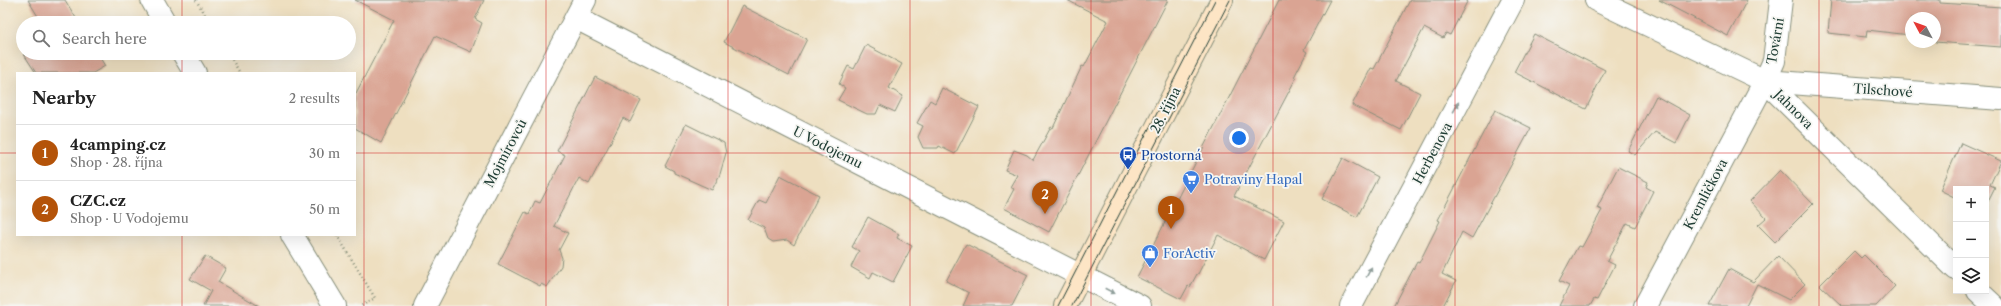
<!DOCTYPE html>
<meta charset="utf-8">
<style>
body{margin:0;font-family:"Libre Caslon Text",serif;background:#f2f2f2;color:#222}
.controls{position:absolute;right:12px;bottom:12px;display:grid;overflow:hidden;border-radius:0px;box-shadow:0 4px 16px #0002}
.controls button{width:36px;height:36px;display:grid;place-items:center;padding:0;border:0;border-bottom:1px solid #e0e0e0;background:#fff;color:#222;font:20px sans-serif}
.compass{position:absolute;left:1905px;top:12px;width:36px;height:36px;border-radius:50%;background:#fff;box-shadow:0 4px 16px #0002;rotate:311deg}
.you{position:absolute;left:1239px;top:138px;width:14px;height:14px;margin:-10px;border:3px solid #fff;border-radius:50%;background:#1a73e8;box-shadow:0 0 0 6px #1a73e833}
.badge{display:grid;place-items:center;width:26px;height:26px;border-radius:50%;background:#b45309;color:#fff;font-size:13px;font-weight:700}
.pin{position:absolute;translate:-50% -33px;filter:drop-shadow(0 1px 2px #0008)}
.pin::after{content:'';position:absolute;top:21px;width:14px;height:12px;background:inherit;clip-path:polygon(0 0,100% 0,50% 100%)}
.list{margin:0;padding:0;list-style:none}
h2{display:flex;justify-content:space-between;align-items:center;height:52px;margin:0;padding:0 16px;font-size:17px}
h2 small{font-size:13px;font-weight:400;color:#767676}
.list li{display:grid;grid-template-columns:26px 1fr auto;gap:12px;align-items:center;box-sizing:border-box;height:56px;padding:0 16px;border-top:1px solid #e0e0e0}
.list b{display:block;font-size:15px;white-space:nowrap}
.list p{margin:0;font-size:13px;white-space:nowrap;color:#767676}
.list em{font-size:13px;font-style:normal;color:#767676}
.icon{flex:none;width:22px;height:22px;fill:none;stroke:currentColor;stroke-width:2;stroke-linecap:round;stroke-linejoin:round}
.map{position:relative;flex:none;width:2001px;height:306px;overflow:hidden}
.search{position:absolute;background:#fff;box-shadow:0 4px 16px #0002;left:16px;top:16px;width:340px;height:44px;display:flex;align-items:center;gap:10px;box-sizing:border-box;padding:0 14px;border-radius:22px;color:#767676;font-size:15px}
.panel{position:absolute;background:#fff;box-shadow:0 4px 16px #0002;left:16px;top:72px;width:340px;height:164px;border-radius:0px}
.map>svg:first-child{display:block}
.building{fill:#daa493}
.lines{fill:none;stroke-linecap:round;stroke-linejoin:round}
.street-casing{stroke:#868e7a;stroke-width:24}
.secondary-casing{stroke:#868e7a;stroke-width:24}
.path{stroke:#868e7a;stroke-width:2.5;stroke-dasharray:1 3;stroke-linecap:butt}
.street{stroke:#fff;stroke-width:22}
.secondary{stroke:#fde5c5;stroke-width:22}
.tram{stroke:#1f3d34;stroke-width:1}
.oneway{fill:#8f9e9a}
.grid{fill:none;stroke:#d62828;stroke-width:1;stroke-opacity:0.55}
.labels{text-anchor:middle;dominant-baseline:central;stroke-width:3.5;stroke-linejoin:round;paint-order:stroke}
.street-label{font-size:13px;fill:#1f3d34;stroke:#f6f6f2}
.transit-label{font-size:13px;fill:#164399;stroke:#f6f6f2;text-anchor:start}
.shop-label{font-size:13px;fill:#366cbe;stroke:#f6f6f2;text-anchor:start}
</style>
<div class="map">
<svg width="2001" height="306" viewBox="0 0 2001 306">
<rect width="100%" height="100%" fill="#f6f6f2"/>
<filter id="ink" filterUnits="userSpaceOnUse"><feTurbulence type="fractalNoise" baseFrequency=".025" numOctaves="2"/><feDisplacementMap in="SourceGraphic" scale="8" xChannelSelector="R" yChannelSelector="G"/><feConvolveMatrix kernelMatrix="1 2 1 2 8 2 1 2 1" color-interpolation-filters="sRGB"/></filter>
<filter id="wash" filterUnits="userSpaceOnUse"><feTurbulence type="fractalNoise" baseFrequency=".012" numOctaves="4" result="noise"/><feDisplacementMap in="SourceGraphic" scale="16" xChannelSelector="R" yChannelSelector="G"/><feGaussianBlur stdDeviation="0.9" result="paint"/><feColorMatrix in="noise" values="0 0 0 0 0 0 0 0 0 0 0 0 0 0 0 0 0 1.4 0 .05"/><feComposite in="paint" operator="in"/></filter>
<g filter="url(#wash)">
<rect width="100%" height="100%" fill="#eedfc0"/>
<g id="blocks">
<g class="building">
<polygon points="28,0 65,0 79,23 42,23"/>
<polygon points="355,0 484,0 475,19 482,23 471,52 435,36 381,143 355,128 355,95 394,20"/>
<polygon points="1067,0 1168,0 1049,232 1004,208 1014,189 1010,187 1017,175 1005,170 1014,150 1027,155 1033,160 1051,127 1053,128 1082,66 1084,67 1108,21"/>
<polygon points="1279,0 1330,0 1304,50 1307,52 1294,77 1296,78 1234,196 1284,221 1264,260 1218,235 1198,274 1197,274 1190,287 1188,286 1181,299 1137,277"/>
<polygon points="1410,0 1468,0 1450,35 1446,33 1443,38 1424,28 1396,81 1420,93 1401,130 1352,105 1371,68 1374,69"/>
<polygon points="1659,0 1747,0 1728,36"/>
<polygon points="1831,0 1940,0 1940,3 2001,7 2001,47 1935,42 1935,18 1911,18 1911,40 1910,35 1867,30 1866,37 1828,33"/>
<polygon points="742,6 807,39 789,75 724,42"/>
<polygon points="1534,34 1605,70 1586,109 1514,72"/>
<polygon points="866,45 902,64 889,88 903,96 895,112 880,105 876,114 867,114 838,100 845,88 839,84 848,66 854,69"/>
<polygon points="23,53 97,53 105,66 93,73 36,73"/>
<polygon points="595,77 641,100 630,122 623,118 589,184 579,178 554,226 568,233 559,250 562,258 561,266 547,287 541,284 540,286 498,264 525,212 529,214 535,201 540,203 565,155 557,151"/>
<polygon points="942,88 979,107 955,154 939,146 938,148 923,148 918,137 923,126 917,123 930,100 935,103"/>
<polygon points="1656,96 1690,115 1676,143 1655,132 1635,155 1628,151"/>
<polygon points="1495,110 1531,128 1472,238 1462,232 1442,274 1456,281 1443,306 1394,306 1417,262 1419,263 1440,221 1438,220"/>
<polygon points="686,124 724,143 726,153 720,174 712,190 674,173 674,171 665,166"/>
<polygon points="1961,143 2001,161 1990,185 1995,187 1986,205 1986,189 1956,189 1956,198 1940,190"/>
<polygon points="1343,158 1378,177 1357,217 1322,199"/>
<polygon points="1618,167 1648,182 1646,187 1653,191 1635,227 1627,223 1607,261 1615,265 1597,300 1594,299 1590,306 1559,306 1569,286 1559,281 1578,246 1582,247 1602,210 1597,208"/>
<polygon points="1780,170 1813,204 1775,242 1758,225 1766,218 1750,201"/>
<polygon points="780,175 819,195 794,245 787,240 773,242 768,239 764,228 748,220 759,200 766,203"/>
<polygon points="868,217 899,234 897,238 912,246 893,282 873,272 870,278 851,267 859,251 852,247"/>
<polygon points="966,244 1028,275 1012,306 963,306 969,293 946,281"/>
<polygon points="1854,251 1861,258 1864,255 1895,286 1876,306 1842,306 1820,285"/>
<polygon points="205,256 226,268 218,282 259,306 203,306 211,291 190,279"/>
<polygon points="1778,256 1805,284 1789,300 1757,284 1746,306 1709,306 1729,269 1753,282"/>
</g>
</g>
</g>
<g filter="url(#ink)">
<use href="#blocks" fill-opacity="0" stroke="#868e7a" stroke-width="1"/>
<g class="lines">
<defs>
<g id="street">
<polyline points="152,0 165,23"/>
<polyline points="1596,0 1765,81 1956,269"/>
<polyline points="576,18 1140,306"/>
<polyline points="183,53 195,73"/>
<polyline points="1765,81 2001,99"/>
<polyline points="292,235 335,306"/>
<polyline points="1978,291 1994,306"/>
<polyline points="425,306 585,0"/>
<polyline points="1351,306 1513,0"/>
<polyline points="1645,306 1765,81 1774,61 1781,0"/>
</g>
<polyline id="secondary" points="1065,306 1222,0"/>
</defs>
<use href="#street" class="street-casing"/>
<use href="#secondary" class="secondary-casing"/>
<g class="path">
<polyline points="196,0 210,23"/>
<polyline points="228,53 240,73"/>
<polyline points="337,235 375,298 361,306"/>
</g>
<use href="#street" class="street"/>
<use href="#secondary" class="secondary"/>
<g class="tram">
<polyline points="1058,306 1215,0"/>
<polyline points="1072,306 1230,0"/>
</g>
</g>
<defs><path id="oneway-solid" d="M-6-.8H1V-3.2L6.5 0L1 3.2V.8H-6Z"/></defs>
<g class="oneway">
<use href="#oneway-solid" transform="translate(1456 107) rotate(-62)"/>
<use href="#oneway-solid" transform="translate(1369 272) rotate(-62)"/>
<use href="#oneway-solid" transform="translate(1110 291) rotate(27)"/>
</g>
</g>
<path class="grid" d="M182,0v23M364,0v306M546,0v306M728,0v306M910,0v306M1091,0v306M1273,0v306M1455,0v306M1637,0v306M1819,0v306M182,53v20M0,153h17M355,153h1646M182,235v71"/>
<defs>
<symbol id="bus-pin" viewBox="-11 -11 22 30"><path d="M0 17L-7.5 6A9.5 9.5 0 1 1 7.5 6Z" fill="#1a4fb4" stroke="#f6f6f2"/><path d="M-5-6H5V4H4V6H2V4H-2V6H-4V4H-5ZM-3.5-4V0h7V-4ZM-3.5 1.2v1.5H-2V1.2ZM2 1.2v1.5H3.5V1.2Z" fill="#fff"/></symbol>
<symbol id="supermarket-pin" viewBox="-11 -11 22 30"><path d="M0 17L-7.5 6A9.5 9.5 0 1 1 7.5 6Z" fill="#3f7fe0" stroke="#f6f6f2"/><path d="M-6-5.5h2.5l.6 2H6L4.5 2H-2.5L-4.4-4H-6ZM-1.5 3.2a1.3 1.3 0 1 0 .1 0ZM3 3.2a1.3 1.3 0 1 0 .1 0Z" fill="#fff"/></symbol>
<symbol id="shop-pin" viewBox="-11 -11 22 30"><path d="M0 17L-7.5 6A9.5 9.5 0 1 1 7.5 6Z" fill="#3f7fe0" stroke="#f6f6f2"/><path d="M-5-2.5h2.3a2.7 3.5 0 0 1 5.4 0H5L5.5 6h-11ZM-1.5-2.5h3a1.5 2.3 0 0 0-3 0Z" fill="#fff"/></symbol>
</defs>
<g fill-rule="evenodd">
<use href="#bus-pin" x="1118" y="145" width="20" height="27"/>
<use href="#supermarket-pin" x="1181" y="169" width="20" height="27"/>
<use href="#shop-pin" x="1140" y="243" width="20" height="27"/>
</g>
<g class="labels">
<g class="street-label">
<text transform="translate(1775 41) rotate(-80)">Tovární</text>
<text transform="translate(1883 90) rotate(4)">Tilschové</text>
<text transform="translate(1794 109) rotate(45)">Jahnova</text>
<text transform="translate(1165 110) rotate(-63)">28. října</text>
<text transform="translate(828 147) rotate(27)">U Vodojemu</text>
<text transform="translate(505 153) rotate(-62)">Mojmírovců</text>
<text transform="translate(1432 153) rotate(-62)">Herbenova</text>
<text transform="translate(1705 194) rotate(-62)">Kremličkova</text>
</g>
<g class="transit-label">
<text x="1141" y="155">Prostorná</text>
</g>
<g class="shop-label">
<text x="1204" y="179">Potraviny Hapal</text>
<text x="1163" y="253">ForActiv</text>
</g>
</g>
</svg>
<div class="controls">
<button>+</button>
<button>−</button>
<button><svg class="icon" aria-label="layers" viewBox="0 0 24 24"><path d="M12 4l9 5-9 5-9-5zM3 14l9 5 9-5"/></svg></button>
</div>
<svg class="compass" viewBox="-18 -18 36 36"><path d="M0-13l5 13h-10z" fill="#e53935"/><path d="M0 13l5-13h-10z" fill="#767676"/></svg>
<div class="you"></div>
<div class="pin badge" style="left:1171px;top:229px">1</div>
<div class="pin badge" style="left:1045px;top:214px">2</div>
<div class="search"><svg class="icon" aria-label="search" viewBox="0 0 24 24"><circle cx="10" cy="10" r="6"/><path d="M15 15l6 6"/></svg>Search here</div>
<section class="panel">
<h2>Nearby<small>2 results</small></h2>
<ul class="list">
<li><span class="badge">1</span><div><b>4camping.cz</b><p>Shop · 28. října</p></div><em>30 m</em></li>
<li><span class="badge">2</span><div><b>CZC.cz</b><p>Shop · U Vodojemu</p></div><em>50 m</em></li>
</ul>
</section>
</div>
